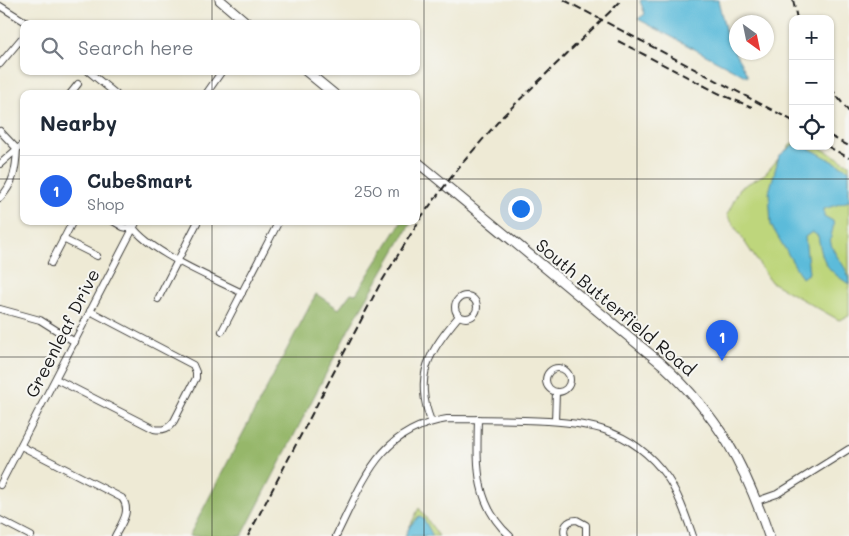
<!DOCTYPE html>
<meta charset="utf-8">
<style>
body{margin:0;font-family:Mali,sans-serif;background:#f2f2f3;color:#1f2937}
.controls{position:absolute;right:15px;top:15px;display:grid;overflow:hidden;border-radius:10px;box-shadow:0 1px 4px #0004}
.controls button{width:45px;height:45px;display:grid;place-items:center;padding:0;border:0;border-bottom:1px solid #e0e1e3;background:#fff;color:#1f2937;font:25px sans-serif}
.compass{position:absolute;left:729px;top:15px;width:45px;height:45px;border-radius:50%;background:#fff;box-shadow:0 1px 4px #0004;rotate:147deg}
.you{position:absolute;left:520px;top:208px;width:18px;height:18px;margin:-12px;border:4px solid #fff;border-radius:50%;background:#1a73e8;box-shadow:0 0 0 8px #1a73e833}
.badge{display:grid;place-items:center;width:32px;height:32px;border-radius:50%;background:#2563eb;color:#fff;font-size:16px;font-weight:700}
.pin{position:absolute;translate:-50% -41px;filter:drop-shadow(0 1px 2px #0008)}
.pin::after{content:'';position:absolute;top:26px;width:18px;height:15px;background:inherit;clip-path:polygon(0 0,100% 0,50% 100%)}
.list{margin:0;padding:0;list-style:none}
h2{display:flex;justify-content:space-between;align-items:center;height:65px;margin:0;padding:0 20px;font-size:21px}
h2 small{font-size:16px;font-weight:400;color:#747a83}
.list li{display:grid;grid-template-columns:32px 1fr auto;gap:15px;align-items:center;box-sizing:border-box;height:70px;padding:0 20px;border-top:1px solid #e0e1e3}
.list b{display:block;font-size:19px;white-space:nowrap}
.list p{margin:0;font-size:16px;white-space:nowrap;color:#747a83}
.list em{font-size:16px;font-style:normal;color:#747a83}
.icon{flex:none;width:28px;height:28px;fill:none;stroke:currentColor;stroke-width:2;stroke-linecap:round;stroke-linejoin:round}
.map{position:relative;flex:none;width:849px;height:536px;overflow:hidden}
.search{position:absolute;background:#fff;box-shadow:0 1px 4px #0004;left:20px;top:20px;width:400px;height:55px;display:flex;align-items:center;gap:12px;box-sizing:border-box;padding:0 18px;border-radius:10px;color:#747a83;font-size:19px}
.panel{position:absolute;background:#fff;box-shadow:0 1px 4px #0004;left:20px;top:90px;width:400px;height:135px;border-radius:10px}
.map>svg:first-child{display:block}
.green{fill:#bed67b;stroke:#6d794c}
.forest{fill:#96b76b;stroke:#596a44}
.water{fill:#5bbbda;stroke:#3c6c7b}
.lines{fill:none;stroke-linecap:round;stroke-linejoin:round}
.street-casing{stroke:#3c3b38;stroke-width:8}
.secondary-casing{stroke:#3c3b38;stroke-width:11}
.street{stroke:#fff;stroke-width:6}
.secondary{stroke:#fff;stroke-width:9}
.rail{stroke:#1c1c1c;stroke-width:2;stroke-dasharray:8 4;stroke-linecap:butt}
.grid{fill:none;stroke:#1c1c1c;stroke-width:1;stroke-opacity:0.55}
.labels{text-anchor:middle;dominant-baseline:central;stroke-width:4;stroke-linejoin:round;paint-order:stroke}
.street-label{font-size:18px;fill:#1c1c1c;stroke:#f6f6f2}
</style>
<div class="map">
<svg width="849" height="536" viewBox="0 0 849 536">
<rect width="100%" height="100%" fill="#f6f6f2"/>
<filter id="ink" filterUnits="userSpaceOnUse"><feTurbulence type="fractalNoise" baseFrequency=".02" numOctaves="2"/><feDisplacementMap in="SourceGraphic" scale="10" xChannelSelector="R" yChannelSelector="G"/><feConvolveMatrix kernelMatrix="1 2 1 2 8 2 1 2 1" color-interpolation-filters="sRGB"/></filter>
<filter id="wash" filterUnits="userSpaceOnUse"><feTurbulence type="fractalNoise" baseFrequency=".0096" numOctaves="4" result="noise"/><feDisplacementMap in="SourceGraphic" scale="20" xChannelSelector="R" yChannelSelector="G"/><feGaussianBlur stdDeviation="1.12" result="paint"/><feColorMatrix in="noise" values="0 0 0 0 0 0 0 0 0 0 0 0 0 0 0 0 0 1.4 0 .05"/><feComposite in="paint" operator="in"/></filter>
<g filter="url(#wash)">
<rect width="100%" height="100%" fill="#eeead5"/>
<g class="green">
<polygon points="793,142 793,146 817,146 849,164 849,316 839,320 771,282 727,215 740,188 765,174"/>
<polygon points="419,508 439,536 405,536"/>
</g>
<polygon class="forest" points="402,221 412,221 349,329 242,536 189,536 316,294 339,309 351,293 356,294"/>
<g class="water">
<polygon points="641,0 718,0 728,41 747,74 747,77 638,19 645,14 640,1"/>
<path d="M793,145l12,1 44,24v31l-25,8v7l9,5c2,8 -4,15 -2,23 5,16 18,22 18,40 -23,-15 -26,-20 -31,-48l-6,-4 -7,5 4,36 -7,5 -31,-53 -2,-33 10,-36z"/>
<polygon points="419,516 423,518 433,536 405,536 410,526"/>
</g>
</g>
<g filter="url(#ink)">
<g class="lines">
<defs>
<g id="street">
<polyline points="0,6 29,24"/>
<polyline points="0,64 21,39"/>
<polyline points="88,71 116,94"/>
<polyline points="70,94 78,84"/>
<polyline points="206,94 222,71"/>
<polyline points="0,131 17,149 24,144"/>
<path d="M0,164l17,-15c-1,19 -3,35 -17,49"/>
<polyline points="113,221 123,227 133,229"/>
<path d="M129,221c14,29 84,57 113,72"/>
<polyline points="63,239 97,256"/>
<polyline points="51,263 73,221"/>
<circle cx="466" cy="307" r="11"/>
<polyline points="158,299 198,221"/>
<polyline points="0,309 40,320 75,342"/>
<polyline points="222,331 279,221"/>
<circle cx="558" cy="380" r="12"/>
<path d="M56,379l98,50c10,2 15,-1 20,-8l22,-43v-6l-3,-7 -103,-54"/>
<path d="M478,419c-1,44 -4,85 32,117"/>
<path d="M431,421c-18,-45 -1,-71 28,-105"/>
<polyline points="555,421 556,392"/>
<path d="M21,446l101,52c10,13 -1,26 -7,38"/>
<polyline points="0,485 137,221"/>
<polyline points="757,501 777,494 849,449"/>
<polyline points="0,520 31,536"/>
<path d="M336,536c27,-54 43,-107 111,-117 26,0 51,0 77,1 58,2 106,5 143,57 12,18 19,39 26,59"/>
<path d="M565,536c-3,-9 2,-16 12,-16l9,5v11"/>
</g>
<g id="secondary">
<polyline points="220,0 248,24"/>
<polyline points="306,71 334,94"/>
<path d="M416,161l246,203c57,53 82,99 107,172"/>
</g>
</defs>
<use href="#street" class="street-casing"/>
<use href="#secondary" class="secondary-casing"/>
<use href="#street" class="street"/>
<use href="#secondary" class="secondary"/>
<g class="rail">
<polyline points="564,0 793,121"/>
<polyline points="793,0 797,19"/>
<polyline points="618,41 722,95 752,107"/>
<polyline points="830,87 849,112"/>
<polyline points="830,136 849,146"/>
<polyline points="827,146 849,158"/>
<polyline points="248,536 379,286 422,216 459,167 503,116 622,0"/>
</g>
</g>
</g>
<path class="grid" d="M212,0v24M424,0v536M637,0v536M212,71v23M0,179h24M416,179h433M212,221v315M0,357h849"/>
<g class="labels">
<g class="street-label">
<text transform="translate(616 307) rotate(40)">South Butterfield Road</text>
<text transform="translate(62 333) rotate(-63)">Greenleaf Drive</text>
</g>
</g>
</svg>
<div class="controls">
<button>+</button>
<button>−</button>
<button><svg class="icon" aria-label="locate" viewBox="0 0 24 24"><circle cx="12" cy="12" r="6"/><path d="M12 2v4M12 18v4M2 12h4M18 12h4"/></svg></button>
</div>
<svg class="compass" viewBox="-18 -18 36 36"><path d="M0-13l5 13h-10z" fill="#e53935"/><path d="M0 13l5-13h-10z" fill="#747a83"/></svg>
<div class="you"></div>
<div class="pin badge" style="left:722px;top:361px">1</div>
<div class="search"><svg class="icon" aria-label="search" viewBox="0 0 24 24"><circle cx="10" cy="10" r="6"/><path d="M15 15l6 6"/></svg>Search here</div>
<section class="panel">
<h2>Nearby<small></small></h2>
<ul class="list">
<li><span class="badge">1</span><div><b>CubeSmart</b><p>Shop</p></div><em>250 m</em></li>
</ul>
</section>
</div>
